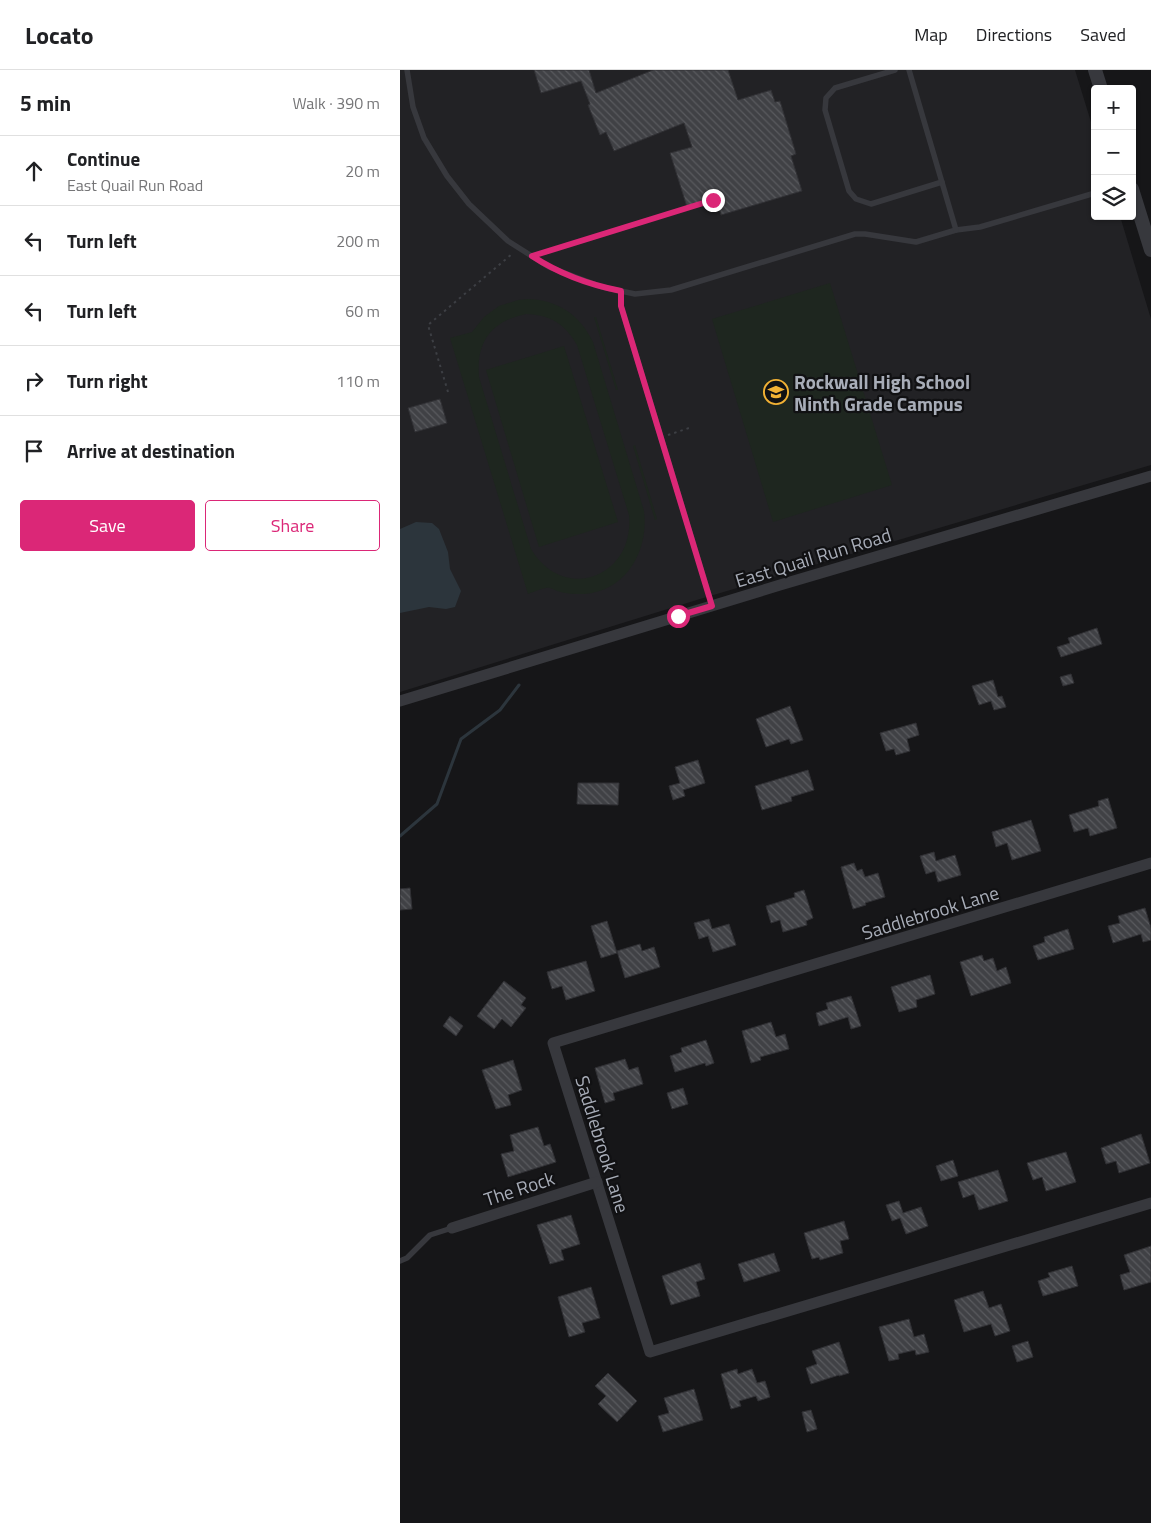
<!DOCTYPE html>
<meta charset="utf-8">
<style>
body{margin:0;font-family:"Titillium Web",sans-serif;background:#f6f6f6;color:#202124}
.controls{position:absolute;right:15px;top:15px;display:grid;overflow:hidden;border-radius:5px;box-shadow:0 1px 4px #0004}
.controls button{width:45px;height:45px;display:grid;place-items:center;padding:0;border:0;border-bottom:1px solid #e0e0e0;background:#fff;color:#202124;font:25px sans-serif}
.stop{position:absolute;width:15px;height:15px;margin:-11px;border:4px solid #db2777;border-radius:50%;background:#fff}
.stop.end{background:#db2777;border-color:#fff;box-shadow:0 1px 5px #0008}
.list{margin:0;padding:0;list-style:none}
h2{display:flex;justify-content:space-between;align-items:center;height:65px;margin:0;padding:0 20px;font-size:21px}
h2 small{font-size:16px;font-weight:400;color:#757577}
.list li{display:grid;grid-template-columns:32px 1fr auto;gap:15px;align-items:center;box-sizing:border-box;height:70px;padding:0 20px;border-top:1px solid #e0e0e0}
.list b{display:block;font-size:19px;white-space:nowrap}
.list p{margin:0;font-size:16px;white-space:nowrap;color:#757577}
.list em{font-size:16px;font-style:normal;color:#757577}
.actions{display:flex;gap:10px;padding:15px 20px}
.actions a{flex:1;padding:11px 0;border:1px solid #db2777;border-radius:5px;text-align:center;font-size:18px;color:#db2777}
.actions .main{background:#db2777;color:#fff}
.icon{flex:none;width:28px;height:28px;fill:none;stroke:currentColor;stroke-width:2;stroke-linecap:round;stroke-linejoin:round}
.map{position:relative;flex:none;width:751px;height:1453px;overflow:hidden}
header{display:flex;align-items:center;gap:30px;box-sizing:border-box;height:70px;padding:0 25px;background:#fff;border-bottom:1px solid #e0e0e0}
header strong{font-size:24px}
nav{display:flex;gap:28px;margin-inline-start:auto;font-size:18px}
main{display:flex}
aside{flex:1;background:#fff}
.map>svg:first-child{display:block}
.built{fill:#222225}
.grass{fill:#1e261f;fill-rule:evenodd}
.water{fill:#2c353c}
.lines{fill:none;stroke-linecap:round;stroke-linejoin:round}
.stream{stroke:#2c353c;stroke-width:3}
.building{fill:url(#building-back-hatch);stroke:#303034}
.path{stroke:#3d3f44;stroke-width:2;stroke-dasharray:2.5 4;stroke-linecap:butt}
.service{stroke:#37383d;stroke-width:5.5}
.minor{stroke:#37383d;stroke-width:11}
.tertiary{stroke:#37383d;stroke-width:14}
.route{stroke:#db2777;stroke-width:6}
.labels{text-anchor:middle;dominant-baseline:central;stroke-width:4.5;stroke-linejoin:round;paint-order:stroke}
.poi-label{font-size:19px;font-weight:bold;fill:#a8adb8;stroke:#111113;text-anchor:start}
.street-label{font-size:19px;fill:#a8adb8;stroke:#111113}
</style>
<header>
<strong>Locato</strong>
<nav><a>Map</a><a>Directions</a><a>Saved</a></nav>
</header>
<main>
<aside>
<h2>5 min<small>Walk · 390 m</small></h2>
<ul class="list">
<li><svg class="icon" aria-label="ahead" viewBox="0 0 24 24"><path d="M12 20V5M6 11l6-6 6 6"/></svg><div><b>Continue</b><p>East Quail Run Road</p></div><em>20 m</em></li>
<li><svg class="icon" aria-label="left" viewBox="0 0 24 24"><path d="M17 20v-9H6M10 6l-5 5 5 5"/></svg><div><b>Turn left</b></div><em>200 m</em></li>
<li><svg class="icon" aria-label="left" viewBox="0 0 24 24"><path d="M17 20v-9H6M10 6l-5 5 5 5"/></svg><div><b>Turn left</b></div><em>60 m</em></li>
<li><svg class="icon" aria-label="right" viewBox="0 0 24 24"><path d="M7 20v-9h11M14 6l5 5-5 5"/></svg><div><b>Turn right</b></div><em>110 m</em></li>
<li><svg class="icon" aria-label="arrive" viewBox="0 0 24 24"><path d="M6 21V4h12l-3 4 3 4H6"/></svg><div><b>Arrive at destination</b></div></li>
</ul>
<div class="actions"><a class="main">Save</a><a>Share</a></div>
</aside>
<div class="map">
<svg width="751" height="1453" viewBox="0 0 751 1453">
<defs>
<pattern id="building-back-hatch" width="6" height="6" patternUnits="userSpaceOnUse" patternTransform="scale(1.25)"><rect width="6" height="6" fill="#404145"/><path d="M-1 5l2 2M0 0l6 6M5-1l2 2" fill="none" stroke="#595a5e"/></pattern>
</defs>
<rect width="100%" height="100%" fill="#161618"/>
<polygon class="built" points="0,0 675,0 695,65 695,146 720,146 751,249 751,395 300,529 0,622"/>
<g class="grass">
<polygon points="430,213 492,415 373,452 312,249"/>
<path d="M128,229c30,1 52,16 65,43l51,169c5,39 -17,80 -60,83 -9,0 -18,0 -27,-3 -2,-1 -4,-2 -7,-3 -6,-1 -16,4 -22,6l-78,-256 22,-6 12,-15 15,-11 19,-6zM126,244c25,1 39,10 51,31l52,170c6,62 -65,89 -98,34l-52,-172c-3,-36 13,-56 47,-63z"/>
<polygon points="194,247 196,247 218,320 216,320"/>
<polygon points="164,276 218,452 139,477 86,300"/>
<polygon points="235,375 257,449 255,450 233,376"/>
</g>
<polygon class="water" points="16,452 32,453 39,459 48,482 50,499 61,521 55,537 46,539 29,537 0,543 0,459"/>
<g class="lines">
<polyline class="stream" points="0,766 37,734 61,669 100,640 119,615"/>
</g>
<g class="building">
<polygon points="134,0 189,0 196,23 253,0 328,0 338,30 371,20 375,32 380,31 396,84 391,86 402,121 321,145 316,128 287,137 270,83 292,77 284,53 214,81 206,62 200,65 188,35 190,34 181,11 141,23"/>
<polygon points="40,329 47,353 15,362 8,338"/>
<polygon points="697,558 702,574 661,587 657,577 670,573 668,568"/>
<polygon points="671,604 674,613 663,616 660,607"/>
<polygon points="593,610 598,627 602,626 606,637 594,640 591,631 579,635 572,616"/>
<polygon points="390,636 403,670 391,674 389,669 366,677 356,649"/>
<polygon points="516,653 519,665 507,669 510,681 496,685 494,679 486,681 480,663"/>
<polygon points="298,690 305,713 283,720 285,726 273,730 269,716 280,713 275,697"/>
<polygon points="408,700 414,720 391,727 392,731 362,740 355,716"/>
<polygon points="178,713 219,713 218,735 177,734"/>
<polygon points="708,728 717,758 690,766 688,758 674,762 669,745 699,736 698,731"/>
<polygon points="631,750 641,781 612,790 607,773 596,777 592,762"/>
<polygon points="534,782 536,791 555,785 561,805 538,812 535,801 526,804 520,786"/>
<polygon points="454,793 457,801 462,799 465,807 478,803 485,827 465,833 466,835 453,839 441,797"/>
<polygon points="10,818 12,839 0,840 0,819"/>
<polygon points="404,820 413,848 406,851 407,855 383,862 380,850 371,853 366,836 395,827 394,823"/>
<polygon points="745,838 751,858 751,870 743,872 741,864 713,873 708,856 720,853 718,846"/>
<polygon points="309,849 312,859 329,854 336,875 313,882 308,866 299,869 294,853"/>
<polygon points="207,851 217,883 201,888 191,856"/>
<polygon points="668,859 674,879 638,890 633,876 645,872 644,867"/>
<polygon points="240,874 242,881 254,877 260,897 225,908 217,881"/>
<polygon points="582,885 584,891 593,888 597,901 606,897 611,913 571,926 560,892"/>
<polygon points="186,891 195,921 166,930 162,916 152,919 147,902"/>
<polygon points="530,905 535,924 516,930 517,937 499,942 491,917"/>
<polygon points="104,911 126,928 121,935 126,938 111,957 102,949 94,959 77,946"/>
<polygon points="451,926 461,956 451,959 448,947 419,956 416,943 428,939 426,933"/>
<polygon points="50,946 63,956 56,966 43,956"/>
<polygon points="371,952 376,967 385,964 389,979 360,987 361,990 351,993 342,961"/>
<polygon points="306,970 314,993 306,996 305,993 275,1002 270,986 282,982 281,978"/>
<polygon points="225,989 229,1000 238,997 243,1014 213,1023 215,1030 205,1033 195,998"/>
<polygon points="113,990 122,1020 108,1025 111,1035 96,1039 82,1000"/>
<polygon points="283,1018 288,1034 272,1039 267,1023"/>
<polygon points="138,1057 144,1076 150,1074 156,1092 108,1107 101,1084 114,1081 110,1065"/>
<polygon points="741,1064 750,1093 719,1103 716,1091 706,1094 701,1078"/>
<polygon points="666,1082 676,1112 646,1121 642,1107 633,1110 627,1093"/>
<polygon points="553,1090 558,1106 541,1111 536,1096"/>
<polygon points="598,1100 608,1131 579,1140 574,1124 563,1128 558,1112"/>
<polygon points="499,1131 503,1143 521,1137 528,1156 506,1164 500,1148 492,1151 486,1135"/>
<polygon points="171,1145 180,1174 161,1180 164,1190 150,1194 137,1155"/>
<polygon points="444,1151 449,1169 440,1171 443,1183 420,1190 419,1187 412,1189 404,1163"/>
<polygon points="751,1176 751,1212 724,1220 720,1205 730,1202 724,1185"/>
<polygon points="374,1183 380,1201 344,1212 338,1194"/>
<polygon points="300,1193 305,1209 296,1212 300,1226 271,1235 262,1206"/>
<polygon points="672,1196 678,1216 643,1226 638,1211 650,1207 648,1203"/>
<polygon points="191,1217 200,1248 182,1253 185,1262 169,1267 158,1227"/>
<polygon points="583,1221 589,1238 601,1234 610,1261 595,1266 591,1254 564,1262 554,1230"/>
<polygon points="509,1249 514,1267 524,1264 529,1282 516,1285 515,1280 498,1284 499,1289 489,1291 479,1257"/>
<polygon points="628,1271 633,1287 617,1292 612,1276"/>
<polygon points="439,1272 449,1303 439,1306 439,1305 411,1314 406,1298 417,1294 412,1281"/>
<polygon points="337,1299 338,1304 352,1299 357,1313 365,1311 370,1327 358,1331 356,1326 339,1331 341,1336 331,1339 321,1304"/>
<polygon points="208,1303 237,1331 217,1352 198,1334 206,1326 195,1316"/>
<polygon points="294,1319 303,1350 263,1362 258,1346 269,1343 264,1328"/>
<polygon points="411,1340 417,1359 407,1362 402,1342"/>
</g>
<g class="lines">
<g class="path">
<polyline points="141,182 313,130"/>
<polyline points="48,322 28,255 112,184"/>
<polyline points="268,365 289,358"/>
</g>
<g class="service">
<polyline points="7,0 13,37 24,68 47,106 69,134 108,171 149,197 202,217 235,224 271,220 455,164 465,164 516,172 556,160 580,157 695,123"/>
<polyline points="495,0 435,18 426,28 425,40 449,121 456,129 471,134 542,112"/>
<polyline points="509,0 556,160"/>
<polyline points="221,221 221,236 312,535"/>
<polyline points="0,1191 7,1188 30,1165 52,1158"/>
</g>
<g class="minor">
<polyline points="0,631 380,515 751,406"/>
<polyline points="751,793 153,973 250,1282 751,1133"/>
<polyline points="52,1158 197,1112"/>
</g>
<g class="tertiary">
<polyline points="695,0 701,19"/>
<polyline points="732,119 751,180"/>
</g>
</g>
<g class="lines">
<path class="route" d="M278,546l34,-10 -91,-300v-15c-31,-6 -63,-18 -89,-35l181,-56"/>
</g>
<defs>
<symbol id="school-ring" viewBox="-11 -11 22 22"><circle r="9.5" fill="#111113" stroke="#f2b134" stroke-width="1.5"/><path d="M0-5L7-2L0 1L-7-2ZM-4 1L0 2.5L4 1V4Q0 6-4 4Z" fill="#f2b134"/></symbol>
</defs>
<g fill-rule="evenodd">
<use href="#school-ring" x="362" y="308" width="28" height="28"/>
</g>
<g class="labels">
<g class="poi-label">
<text x="394" y="311">Rockwall High School<tspan x="394" dy="22">Ninth Grade Campus</tspan></text>
</g>
<g class="street-label">
<text transform="translate(413 487) rotate(-17)">East Quail Run Road</text>
<text transform="translate(530 842) rotate(-17)">Saddlebrook Lane</text>
<text transform="translate(203 1074) rotate(73)">Saddlebrook Lane</text>
<text transform="translate(119 1118) rotate(-18)">The Rock</text>
</g>
</g>
</svg>
<div class="controls">
<button>+</button>
<button>−</button>
<button><svg class="icon" aria-label="layers" viewBox="0 0 24 24"><path d="M12 4l9 5-9 5-9-5zM3 14l9 5 9-5"/></svg></button>
</div>
<div class="stop" style="left:278px;top:546px"></div>
<div class="stop end" style="left:313px;top:130px"></div>
</div>
</main>
